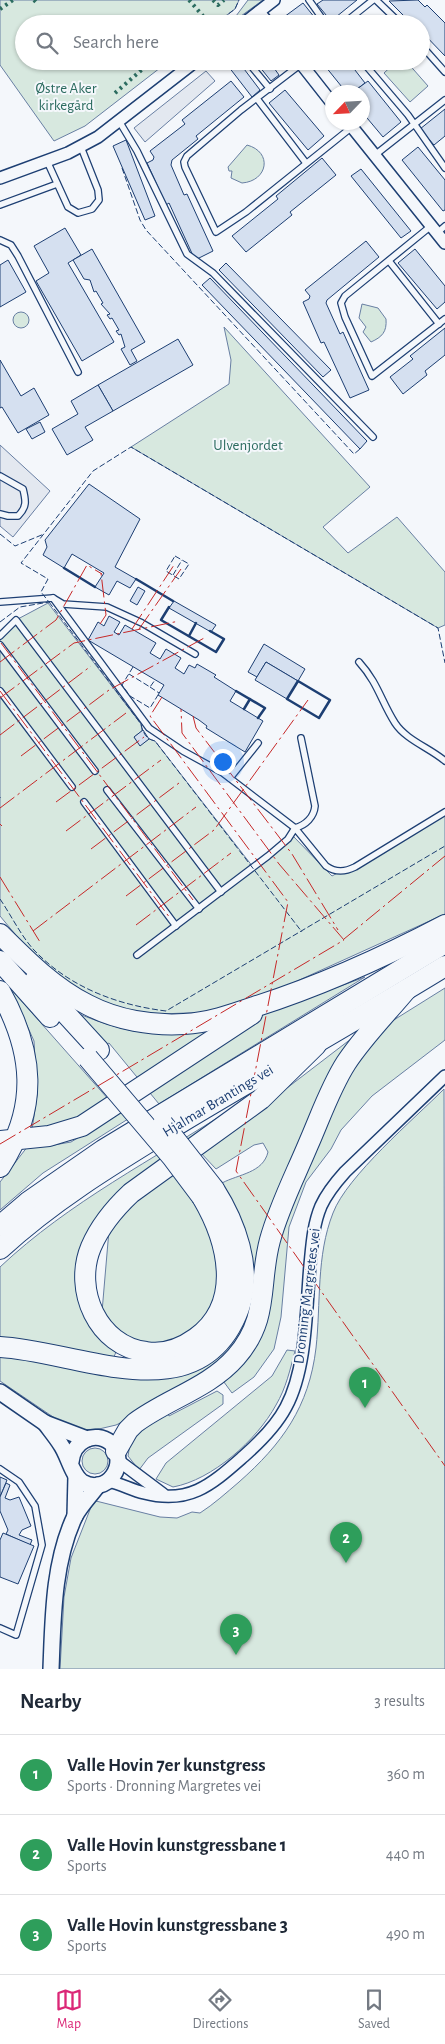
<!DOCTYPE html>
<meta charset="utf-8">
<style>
body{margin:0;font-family:"Alegreya Sans",sans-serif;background:#f2f2f3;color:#1f2937}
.compass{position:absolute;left:325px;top:85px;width:45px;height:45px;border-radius:50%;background:#fff;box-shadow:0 1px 4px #0004;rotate:245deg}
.you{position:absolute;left:222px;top:761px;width:18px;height:18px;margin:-12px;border:4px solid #fff;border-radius:50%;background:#1a73e8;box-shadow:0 0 0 8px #1a73e833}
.badge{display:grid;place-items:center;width:32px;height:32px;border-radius:50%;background:#db2777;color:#fff;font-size:16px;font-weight:700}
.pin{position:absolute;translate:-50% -41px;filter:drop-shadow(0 1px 2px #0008)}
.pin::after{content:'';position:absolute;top:26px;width:18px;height:15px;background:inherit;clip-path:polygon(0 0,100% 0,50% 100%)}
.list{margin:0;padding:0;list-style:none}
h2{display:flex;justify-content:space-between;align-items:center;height:65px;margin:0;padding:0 20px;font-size:21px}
h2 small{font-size:16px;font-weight:400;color:#747a83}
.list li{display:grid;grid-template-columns:32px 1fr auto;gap:15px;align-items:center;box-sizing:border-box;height:80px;padding:0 20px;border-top:1px solid #e0e1e3}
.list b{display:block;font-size:19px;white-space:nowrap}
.list p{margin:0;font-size:16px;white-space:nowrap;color:#747a83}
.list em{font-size:16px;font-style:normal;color:#747a83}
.icon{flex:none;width:28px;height:28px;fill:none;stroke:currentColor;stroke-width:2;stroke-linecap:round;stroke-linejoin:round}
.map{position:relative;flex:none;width:445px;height:1669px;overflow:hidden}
.search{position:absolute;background:#fff;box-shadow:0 1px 4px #0004;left:15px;right:15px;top:15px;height:55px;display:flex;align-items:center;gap:12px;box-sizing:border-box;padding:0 18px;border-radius:28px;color:#747a83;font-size:19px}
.sheet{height:305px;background:#fff}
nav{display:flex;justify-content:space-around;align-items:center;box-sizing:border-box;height:70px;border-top:1px solid #e0e1e3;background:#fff;font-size:14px;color:#747a83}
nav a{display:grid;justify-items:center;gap:2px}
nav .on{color:#db2777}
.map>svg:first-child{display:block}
.green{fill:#d7e8df;stroke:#687fa3}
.parking{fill:#e3e8f0;stroke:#687fa3}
.building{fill:#d5e0f0;stroke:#1d3f73}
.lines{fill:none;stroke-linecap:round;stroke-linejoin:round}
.lane-casing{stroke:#1d3f73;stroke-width:8}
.street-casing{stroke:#1d3f73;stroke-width:14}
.secondary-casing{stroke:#1d3f73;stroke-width:18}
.highway-casing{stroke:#1d3f73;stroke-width:22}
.lane{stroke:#f4f7fb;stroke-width:5.5}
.street{stroke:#f4f7fb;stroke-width:11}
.secondary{stroke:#f4f7fb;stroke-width:15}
.highway{stroke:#f4f7fb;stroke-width:20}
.highway-bridge-casing{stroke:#1d3f73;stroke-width:22;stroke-linecap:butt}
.highway-bridge{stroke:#f4f7fb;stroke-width:20}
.hedge{stroke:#2c6c60;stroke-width:4;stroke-dasharray:2.5 4;stroke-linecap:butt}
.fence{stroke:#1d3f73;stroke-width:1;stroke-dasharray:6 2.5;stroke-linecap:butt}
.wall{stroke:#1d3f73;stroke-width:2.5}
.power{stroke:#c62828;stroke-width:1;stroke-dasharray:18 4 2.5 4;stroke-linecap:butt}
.labels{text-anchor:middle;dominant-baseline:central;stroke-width:4;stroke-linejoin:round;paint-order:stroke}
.park-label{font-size:15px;fill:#2c6c60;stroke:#f4f7fb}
.street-label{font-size:15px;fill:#1d3f73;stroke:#f4f7fb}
</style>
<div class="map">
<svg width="445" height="1669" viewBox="0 0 445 1669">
<rect width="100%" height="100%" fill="#f4f7fb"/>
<g class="green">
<polygon points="0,0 239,0 235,9 215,24 24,24 24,61 169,61 85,126 54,141 0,65"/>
<polygon points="248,0 263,0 230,24"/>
<polygon points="397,61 406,61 428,86 410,102 384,73"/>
<path d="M247,145c26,7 21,36 -5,38l-11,-5 1,-7h-3l-1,-4z"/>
<path d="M362,304l16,4 8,11c1,13 -4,18 -15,23l-8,-10 3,-5 -7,-9z"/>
<circle cx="21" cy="320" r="8"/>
<polygon points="224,327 370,487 323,527 348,553 397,517 445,572 445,625 438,628 131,447 229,384 231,360"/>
<polygon points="48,603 141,724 142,731 134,737 140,745 149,739 155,741 253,867 293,836 332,876 445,814 445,914 284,987 214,1012 132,1015 71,989 20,940 0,916 0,636 16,620"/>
<polygon points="365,977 159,1104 150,1093 261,1015"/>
<polygon points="10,988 109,1100 74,1121 32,1130 37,1095 34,1041"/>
<polygon points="445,988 445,1040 372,1096 341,1130 331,1149 306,1182 289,1227 281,1317 274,1349 254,1377 232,1393 221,1378 227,1374 276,1239 347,1073 389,1023"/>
<path d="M67,1009c31,13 65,26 100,24 18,0 36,-3 53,-5l-79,54 -32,-39 -7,4z"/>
<path d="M360,1032l-20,31 -86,249 -26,47 -95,58 -17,8 -17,4 -21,1 -16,-7 -62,-42v-26l138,24c47,5 93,-25 109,-69l-25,-127c17,-9 41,-10 46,-31l-5,-9 -9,2 -38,24 -17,-18 58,-40z"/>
<path d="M444,1089l1,580h-385l4,-72 7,-39 20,-51 5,-6 64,16 17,1 15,-6 8,1c14,-9 26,-20 39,-31 43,-38 70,-75 77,-134 5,-45 0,-92 17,-135 14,-37 81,-94 111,-124z"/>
<path d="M233,1108l-88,64 -68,90 -1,26 6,23 17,27 17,14 -3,7 -113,-19v-73c69,-65 154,-108 233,-159z"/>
<polygon points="121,1112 128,1119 43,1173 0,1210 0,1182 28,1146 48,1146 71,1142"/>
<polygon points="172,1171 203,1213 217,1251 217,1298 195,1330 168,1343 140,1343 116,1329 102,1312 109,1230 133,1203"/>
<path d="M287,1350l8,1c-5,19 -9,37 -19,54 -19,35 -64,75 -103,82l-17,-8 10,-16 106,-87z"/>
<polygon points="217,1391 223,1395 223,1404 148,1458 139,1470 128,1456 131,1438 166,1410 169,1416"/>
<circle cx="95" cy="1461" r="13"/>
</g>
<g class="parking">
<polygon points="206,71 215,81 145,142 134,128"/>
<polygon points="0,445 50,491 13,537 0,526"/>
</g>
<g class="building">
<polygon points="323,0 357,0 331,21 317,4"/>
<polygon points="418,0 425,7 427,5 445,23 445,56 421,31 421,24 411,23 389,1"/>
<polygon points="303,3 315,18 314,20 317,24 290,24 284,17"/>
<polygon points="238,61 260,90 252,97 225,62"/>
<polygon points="255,61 269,61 279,75 271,81"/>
<polygon points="321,61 348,61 365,83 353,92 346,92"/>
<polygon points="231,81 244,97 196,136 198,139 172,160 171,165 184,195 187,194 213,251 195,260 169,203 166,205 147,163 153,160 154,157 150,151 185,124 182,120"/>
<polygon points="368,81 401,122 383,137 362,112 362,92 353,92"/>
<polygon points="285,90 324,136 308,150 269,103"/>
<polygon points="445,109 445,136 434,145 420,129"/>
<polygon points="126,140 155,216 145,220 113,146"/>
<polygon points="418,147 445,180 445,210 443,211 402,160"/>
<polygon points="322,158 336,175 290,212 292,215 246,252 232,236 278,199 276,196"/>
<polygon points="361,169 411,231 401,238 351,176"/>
<polygon points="65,228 81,255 68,263 114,342 82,361 36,281 49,273 34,246"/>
<polygon points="366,241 379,257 327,300 326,303 340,334 343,332 369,390 350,398 324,342 321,343 303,302 309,299 310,296 305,290"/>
<polygon points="92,249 145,342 131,350 137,361 130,365 121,349 125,347 121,334 119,335 116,331 119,330 112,318 110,319 107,315 110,314 101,304 103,303 96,291 94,292 90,280 84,279 73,260"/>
<polygon points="415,249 445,286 445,302 437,309 398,263"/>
<polygon points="8,260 26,292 0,307 0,265"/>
<polygon points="226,263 331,370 323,377 219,270"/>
<polygon points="210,278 367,441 360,449 202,285"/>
<polygon points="445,328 445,355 425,371 427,375 403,394 390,377 413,359 410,356"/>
<polygon points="178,339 193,365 113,411 98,385"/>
<polygon points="0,360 21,396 34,388 49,415 18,433 2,407 0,408"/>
<polygon points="98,385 113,411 85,427 93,440 67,455 52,429 78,414 71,401"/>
<polygon points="40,422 45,432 32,439 26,429"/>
<polygon points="89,484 140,519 115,567 136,579 130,588 117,581 109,595 95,587 104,573 72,554 64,568 43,555 47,547 45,540"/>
<polygon points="138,587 145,591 137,605 130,601"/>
<polygon points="174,601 216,625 211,632 169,608"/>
<polygon points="109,616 120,622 114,632 119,635 125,625 156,643 150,653 160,659 166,649 181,658 175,668 184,674 189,665 195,668 197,664 216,675 214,677 236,691 230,701 263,721 245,752 206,728 207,726 199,720 158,695 164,685 88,640 98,622 104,626"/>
<polygon points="264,644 305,669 298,681 266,662 257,677 248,672"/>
<polygon points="266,662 298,681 287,699 255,680"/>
<polygon points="143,730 149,739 140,746 134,737"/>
<polygon points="0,1477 7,1480 0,1497"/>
<polygon points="6,1483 10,1485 5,1498 10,1500 19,1497 31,1526 22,1530 19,1535 32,1540 30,1545 6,1534 8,1530 0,1511 0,1497"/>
<polygon points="3,1533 34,1546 18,1584 0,1577 0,1540"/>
</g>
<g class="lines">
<defs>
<g id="lane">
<polyline points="309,0 326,24"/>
<polyline points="376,0 401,24"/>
<polyline points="343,24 373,0"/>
<polyline points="421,45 445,72"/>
<polyline points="247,61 270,89"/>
<polyline points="362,61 408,115 445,168"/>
<polyline points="301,64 241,110 187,156 184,162 185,167 216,232 246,212 352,127"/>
<polyline points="258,100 306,163"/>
<polyline points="119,121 137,151 187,254 213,273 373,437"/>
<polyline points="375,155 445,100"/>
<polyline points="47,161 68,207 78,213 92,209 99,200 98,190 81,147"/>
<polyline points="0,205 57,184"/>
<polyline points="431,226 345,296 341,303 345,317 372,376 445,319"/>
<polyline points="437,233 445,226"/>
<polyline points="0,240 11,245 18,256 78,372"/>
<polyline points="389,261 439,324"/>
<path d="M0,476l23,13c3,12 4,18 -5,27h-10l-8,-2"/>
<path d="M53,598l96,130 34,23 40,22 72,55c11,-3 19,-11 20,-22l-14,-68"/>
<polyline points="0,602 53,598 63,604 107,607 142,623 195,654"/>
<polyline points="0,636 16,620 221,892"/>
<polyline points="0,645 95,771"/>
<path d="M359,662c19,21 22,39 36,61 11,17 35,25 50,38"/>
<polyline points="0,691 72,787"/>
<polyline points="230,778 258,743"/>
<polyline points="107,790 199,909"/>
<polyline points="84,802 176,926"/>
<path d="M137,955l131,-99 20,-17 7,-11 31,38c10,7 19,6 29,1l90,-55"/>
<polyline points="0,1469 19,1482 35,1506 42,1545 16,1635 0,1628"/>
</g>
<g id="street">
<polyline points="259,12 269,24"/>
<polyline points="243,24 274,0"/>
<polyline points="299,61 332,103"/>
<polyline points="348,122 445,243"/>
<polyline points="0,178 68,153 98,137 196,61"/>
<polyline points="119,1461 163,1494"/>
<path d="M108,1481c13,3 24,9 36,12 46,12 68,-9 100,-37 17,-15 32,-30 42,-49 21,-39 20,-99 24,-142 2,-20 3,-40 11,-59 6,-13 15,-24 24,-34l100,-96"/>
</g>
<g id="secondary">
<polyline points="0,1392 45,1423 87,1439"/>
<path d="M45,1423c5,7 11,14 16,22 7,10 11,30 21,37 25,15 48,-19 29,-39 -17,-13 -38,-2 -40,19"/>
<polyline points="75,1516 76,1476"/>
<path d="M51,1669c2,-50 2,-107 24,-153 6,-11 16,-21 23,-31"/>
</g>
<g id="highway">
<path d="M0,934c27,27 54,54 88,71 29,15 64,21 96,19 24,-1 47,-9 70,-17 66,-21 130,-50 191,-82"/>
<polyline points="0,961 50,1017"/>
<polyline points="35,980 99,1050"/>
<path d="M0,991c34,61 39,116 0,176"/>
<polyline points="0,1141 49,1136 82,1126 252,1014"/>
<path d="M202,1197c26,44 42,106 -6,141 -14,10 -32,17 -50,14 -48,-6 -73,-62 -55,-105 9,-21 24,-39 40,-54l130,-94 55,-54"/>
<polyline points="0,1226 28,1202 103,1150 445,943"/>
<path d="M0,1249c54,-50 118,-88 180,-126 88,-53 177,-103 265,-157"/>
<path d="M0,1347c79,4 200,68 239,-39 14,-39 -4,-86 -25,-119"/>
<path d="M116,1451l12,-21 7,-7c32,-24 74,-35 101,-66 34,-39 22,-73 34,-117 9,-33 25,-64 38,-95 12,-27 22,-57 38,-82 17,-26 40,-49 60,-73"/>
</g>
</defs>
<use href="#lane" class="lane-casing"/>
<use href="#street" class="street-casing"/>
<use href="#secondary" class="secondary-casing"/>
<use href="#highway" class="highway-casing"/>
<use href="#lane" class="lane"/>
<use href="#street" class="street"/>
<use href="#secondary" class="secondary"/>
<use href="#highway" class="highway"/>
<defs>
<g id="highway-bridge">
<polyline points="88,1058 172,1157 202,1197"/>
<polyline points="163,1124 214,1189"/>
</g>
</defs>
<use href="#highway-bridge" class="highway-bridge-casing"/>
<use href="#highway-bridge" class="highway-bridge"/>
<g class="hedge">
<polyline points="34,0 36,2"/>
<polyline points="189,0 203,16"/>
<polyline points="213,0 218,5 224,0"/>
<polyline points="0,9 13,0"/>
<polyline points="81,24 87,19"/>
<polyline points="196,24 201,19"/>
<polyline points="115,93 152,61"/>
</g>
<g class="fence">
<polyline points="215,24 235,9 239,0"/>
<polyline points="122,168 140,220 146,230 354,454 360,449"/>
<polyline points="0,534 15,546 44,534"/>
<polygon points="175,556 189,564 179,579 166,571"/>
<polyline points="173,575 182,560"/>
<path d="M49,602l92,122c2,9 5,15 14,17l147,191"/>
<polyline points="0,622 20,607 49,602 41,592 48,579 21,563 93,471 131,447 438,628 445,663"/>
<polyline points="133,667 122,685 130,696 150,708 158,695"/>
<polyline points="129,674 150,687 155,680"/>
<polyline points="150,687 159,693"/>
<polyline points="0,797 0,798"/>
<path d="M0,899c11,16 21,37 34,51 35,37 83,55 132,61l279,-165"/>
</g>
<g class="wall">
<polyline points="64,568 95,587"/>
<polyline points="136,579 173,601"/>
<polyline points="169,607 161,620 216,652 224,639 210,631"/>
<polyline points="189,636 196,623"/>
<polygon points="298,681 330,700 319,718 287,699"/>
<polyline points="236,691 265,708 258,718"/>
<polyline points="244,709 250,699"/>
</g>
<g class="power">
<polyline points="100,624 106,615 101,573"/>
<polyline points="132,629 174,565"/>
<polyline points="139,629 181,569"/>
<polyline points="1,643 193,900"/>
<polyline points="0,662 56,620 87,565 102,574"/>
<polyline points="0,691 170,918"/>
<polyline points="162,697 150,716 288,902 236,1171 445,1466"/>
<polyline points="0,698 74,643 179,621"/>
<polyline points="193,716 196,728 292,854 338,930"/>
<polyline points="0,735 91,666"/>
<polyline points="21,756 109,690 206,637"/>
<polyline points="56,802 144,737"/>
<polyline points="0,808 126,713"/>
<polyline points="0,824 2,826"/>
<polyline points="66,831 161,760"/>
<polyline points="91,849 179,783"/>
<polyline points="0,877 40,942"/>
<polyline points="126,896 214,830 308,700"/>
<polyline points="136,925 231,853"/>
<polyline points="33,931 196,807"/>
<polyline points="344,939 445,856"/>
<polyline points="0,1144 344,940 279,864 182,733 181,709"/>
</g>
</g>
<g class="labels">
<g class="park-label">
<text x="66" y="88">Østre Aker<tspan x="66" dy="17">kirkegård</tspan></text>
<text x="248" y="445">Ulvenjordet</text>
</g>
<g class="street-label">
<text transform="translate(218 1101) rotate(-31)">Hjalmar Brantings vei</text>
<text transform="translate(307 1296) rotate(-83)">Dronning Margretes vei</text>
</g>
</g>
</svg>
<svg class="compass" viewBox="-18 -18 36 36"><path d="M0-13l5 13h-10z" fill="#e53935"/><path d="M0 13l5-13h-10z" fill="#747a83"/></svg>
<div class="you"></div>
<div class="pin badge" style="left:365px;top:1408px;background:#2e9e5b">1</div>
<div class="pin badge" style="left:346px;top:1563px;background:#2e9e5b">2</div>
<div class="pin badge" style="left:236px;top:1655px;background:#2e9e5b">3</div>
<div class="search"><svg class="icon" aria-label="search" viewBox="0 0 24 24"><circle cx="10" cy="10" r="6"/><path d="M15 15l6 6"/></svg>Search here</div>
</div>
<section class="sheet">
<h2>Nearby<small>3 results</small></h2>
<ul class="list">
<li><span class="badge" style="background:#2e9e5b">1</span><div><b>Valle Hovin 7er kunstgress</b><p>Sports · Dronning Margretes vei</p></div><em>360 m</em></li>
<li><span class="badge" style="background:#2e9e5b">2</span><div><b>Valle Hovin kunstgressbane 1</b><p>Sports</p></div><em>440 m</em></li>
<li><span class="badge" style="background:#2e9e5b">3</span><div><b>Valle Hovin kunstgressbane 3</b><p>Sports</p></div><em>490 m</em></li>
</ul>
</section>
<nav>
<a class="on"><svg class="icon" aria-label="map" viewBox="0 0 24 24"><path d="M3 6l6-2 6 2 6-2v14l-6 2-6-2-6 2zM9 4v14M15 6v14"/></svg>Map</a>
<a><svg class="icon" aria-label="directions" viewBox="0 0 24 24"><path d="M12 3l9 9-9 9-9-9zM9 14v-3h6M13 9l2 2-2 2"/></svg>Directions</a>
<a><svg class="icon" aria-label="saved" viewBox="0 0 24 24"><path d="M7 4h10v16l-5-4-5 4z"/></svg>Saved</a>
</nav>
